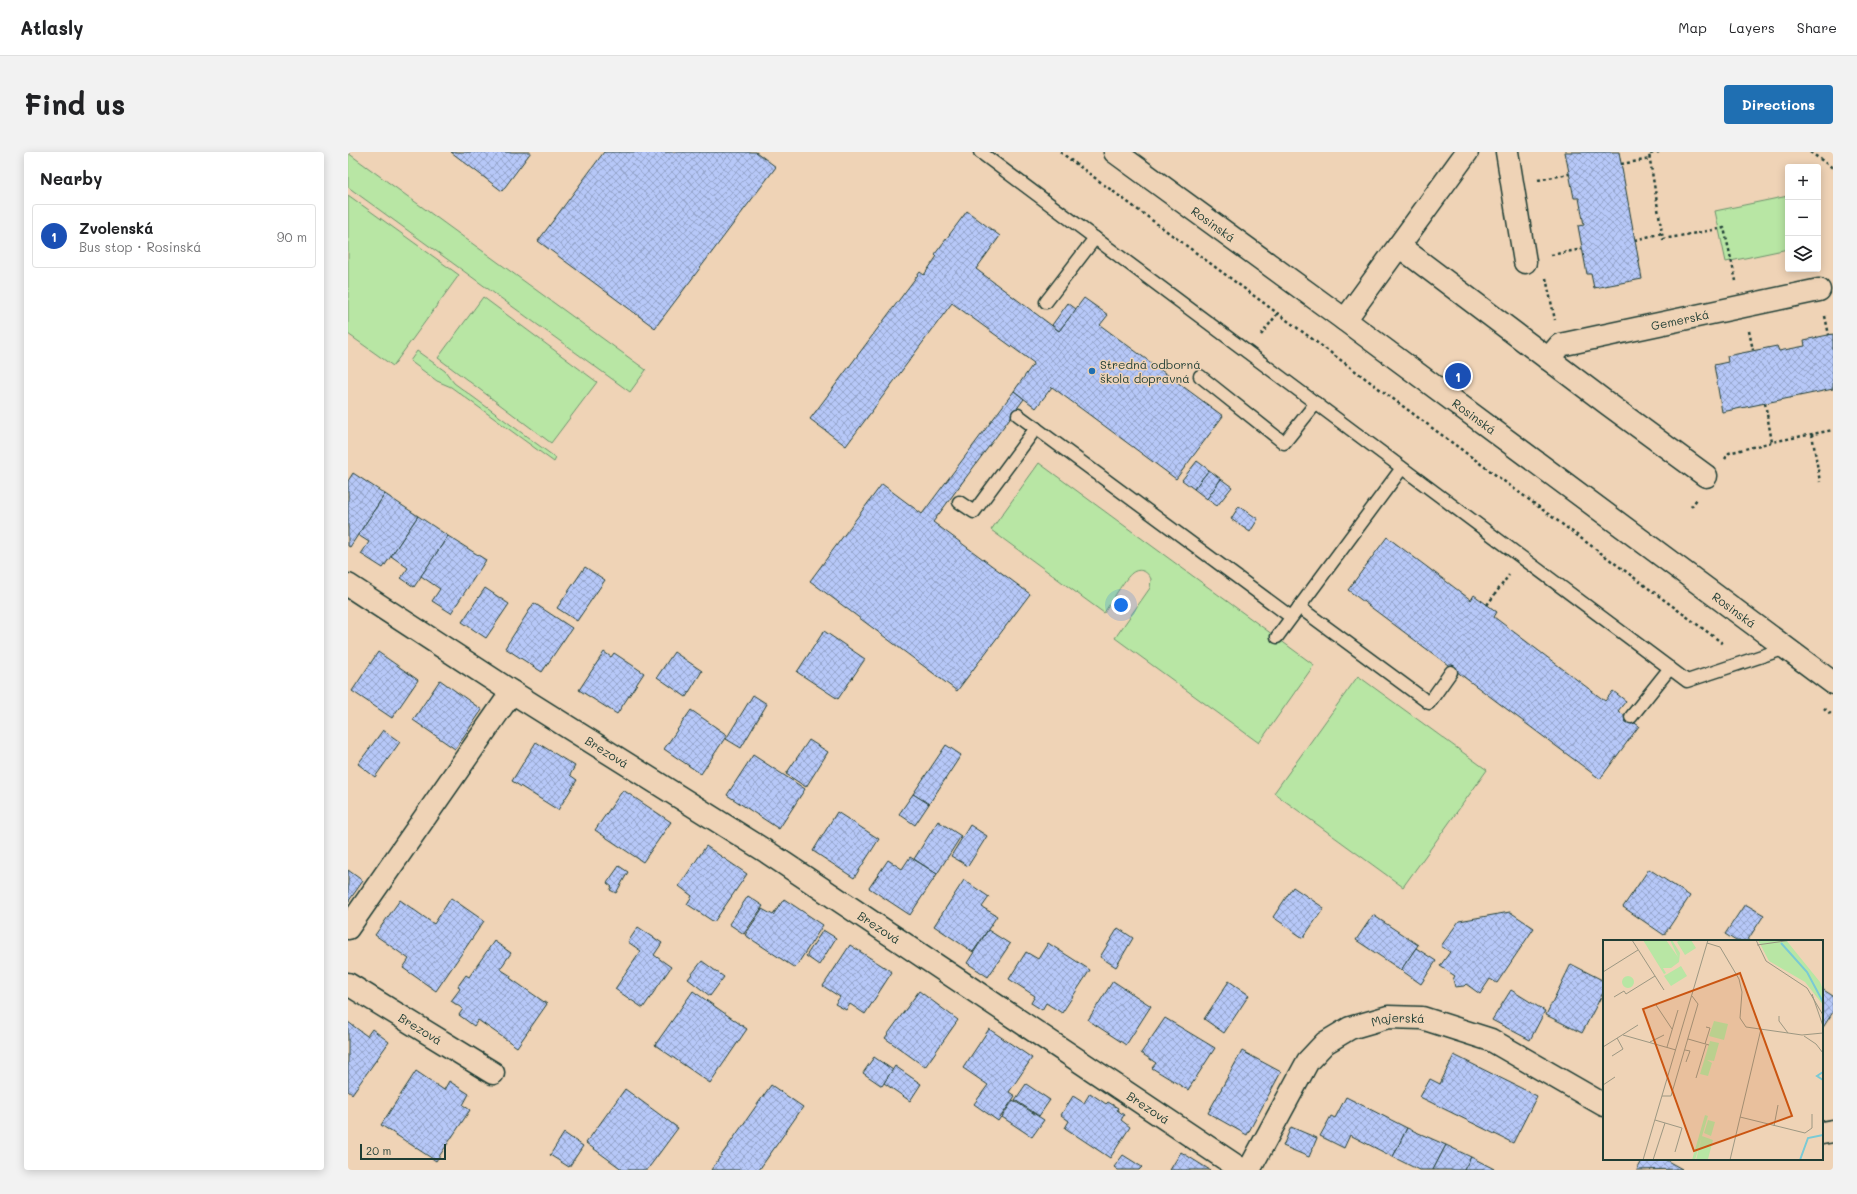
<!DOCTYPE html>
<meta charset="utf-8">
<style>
body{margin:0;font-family:Mali,sans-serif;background:#f2f2f2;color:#202124}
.controls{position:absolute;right:12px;top:12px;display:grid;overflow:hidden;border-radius:4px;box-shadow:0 2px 10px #0003}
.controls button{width:36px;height:36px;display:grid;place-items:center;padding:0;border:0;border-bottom:1px solid #e0e0e0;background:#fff;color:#202124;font:20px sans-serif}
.scale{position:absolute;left:12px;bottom:10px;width:86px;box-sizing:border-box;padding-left:4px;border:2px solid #1f3d34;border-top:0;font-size:11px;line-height:14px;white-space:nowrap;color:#1f3d34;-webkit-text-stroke:3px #efd3b6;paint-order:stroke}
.you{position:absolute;left:773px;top:453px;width:14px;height:14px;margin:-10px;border:3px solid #fff;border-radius:50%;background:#1a73e8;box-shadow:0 0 0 6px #1a73e833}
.badge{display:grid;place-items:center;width:26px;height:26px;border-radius:50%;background:#1f6fb2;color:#fff;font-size:13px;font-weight:700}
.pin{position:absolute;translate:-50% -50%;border:2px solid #fff;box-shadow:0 1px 4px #0006}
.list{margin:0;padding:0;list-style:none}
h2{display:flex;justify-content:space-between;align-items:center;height:52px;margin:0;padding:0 16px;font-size:17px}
h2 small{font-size:13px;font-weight:400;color:#757577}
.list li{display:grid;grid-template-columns:26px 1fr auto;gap:12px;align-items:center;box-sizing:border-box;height:64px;margin:0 8px 8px;padding:0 8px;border:1px solid #e0e0e0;border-radius:4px}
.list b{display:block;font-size:15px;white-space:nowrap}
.list p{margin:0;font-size:13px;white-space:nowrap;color:#757577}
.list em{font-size:13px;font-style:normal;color:#757577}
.icon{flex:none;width:22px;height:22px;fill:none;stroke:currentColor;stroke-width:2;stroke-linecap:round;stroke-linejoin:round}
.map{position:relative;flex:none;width:1485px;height:1018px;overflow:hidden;border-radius:4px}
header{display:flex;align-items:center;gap:24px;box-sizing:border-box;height:56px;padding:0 20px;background:#fff;border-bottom:1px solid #e0e0e0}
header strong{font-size:19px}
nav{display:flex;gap:22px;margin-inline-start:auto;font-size:14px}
.intro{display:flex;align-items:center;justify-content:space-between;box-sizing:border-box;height:96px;padding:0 24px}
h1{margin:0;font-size:28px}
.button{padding:10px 18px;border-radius:4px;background:#1f6fb2;color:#fff;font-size:14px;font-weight:700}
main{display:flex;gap:24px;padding:0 24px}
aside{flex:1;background:#fff;border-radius:4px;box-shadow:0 2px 10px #0003}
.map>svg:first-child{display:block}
.pitch{fill:#b8e6a4;stroke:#6c926c}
.building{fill:url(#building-cross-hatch);stroke:#1f3d34}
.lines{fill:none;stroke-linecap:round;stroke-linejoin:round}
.lane-casing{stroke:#1f3d34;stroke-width:15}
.street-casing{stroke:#1f3d34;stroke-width:25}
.secondary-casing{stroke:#1f3d34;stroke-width:25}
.path{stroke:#1f3d34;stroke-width:2.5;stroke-dasharray:3 3;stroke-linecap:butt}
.lane{stroke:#efd3b6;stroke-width:12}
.street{stroke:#efd3b6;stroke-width:22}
.secondary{stroke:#efd3b6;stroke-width:22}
.poi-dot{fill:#1f6fb2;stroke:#efd3b6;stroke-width:1.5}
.labels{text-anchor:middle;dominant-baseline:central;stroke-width:3;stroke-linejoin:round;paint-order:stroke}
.street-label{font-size:12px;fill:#1f3d34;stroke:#efd3b6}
.poi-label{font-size:12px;fill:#1f3d34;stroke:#efd3b6;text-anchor:start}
.inset-river{fill:none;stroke:#7acad5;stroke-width:2}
.inset-road{fill:none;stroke:#9c9782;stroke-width:1}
.view{fill:#ca5512;fill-opacity:0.15;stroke:#ca5512;stroke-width:2}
.inset-edge{fill:none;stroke:#1f3d34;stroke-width:2}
</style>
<header>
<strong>Atlasly</strong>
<nav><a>Map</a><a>Layers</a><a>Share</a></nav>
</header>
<div class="intro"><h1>Find us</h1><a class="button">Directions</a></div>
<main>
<aside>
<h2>Nearby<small></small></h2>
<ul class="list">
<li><span class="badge" style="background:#1a4fb4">1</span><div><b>Zvolenská</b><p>Bus stop · Rosinská</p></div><em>90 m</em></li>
</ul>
</aside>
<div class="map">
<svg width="1485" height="1018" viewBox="0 0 1485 1018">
<defs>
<pattern id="building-cross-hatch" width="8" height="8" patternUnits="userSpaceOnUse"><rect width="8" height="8" fill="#b7c8f8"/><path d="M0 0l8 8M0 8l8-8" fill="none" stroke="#94a4ca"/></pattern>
</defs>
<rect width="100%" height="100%" fill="#efd3b6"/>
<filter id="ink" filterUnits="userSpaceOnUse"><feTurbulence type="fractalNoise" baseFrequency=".025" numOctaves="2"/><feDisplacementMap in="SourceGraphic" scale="8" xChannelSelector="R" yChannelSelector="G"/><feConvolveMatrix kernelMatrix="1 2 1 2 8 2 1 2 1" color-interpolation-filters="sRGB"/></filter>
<g filter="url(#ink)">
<g class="pitch">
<polygon points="0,1 298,218 282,240 0,35"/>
<polygon points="0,43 111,123 45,214 0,182"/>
<polygon points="1440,44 1440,97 1378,110 1367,59"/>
<polygon points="135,145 249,230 203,291 90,206"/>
<polygon points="69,199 97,219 106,231 208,306 206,310 103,235 89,229 62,209"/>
<path d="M691,311l275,202 -55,78 -144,-105 35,-50 1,-9c-3,-7 -11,-12 -19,-6 -7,5 -22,31 -28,40l-113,-83z"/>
<polygon points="1010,524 1139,618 1055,735 926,641"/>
</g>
<g class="building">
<polygon points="103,0 183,0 154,39"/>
<polygon points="256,0 408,0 428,15 307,176 190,89"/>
<polygon points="1217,0 1271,0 1294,127 1246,136 1243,122 1239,122 1230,74 1236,73 1231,46 1226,46"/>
<polygon points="619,59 652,84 628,117 711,179 736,146 760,163 752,173 875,264 828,327 704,235 688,256 666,239 686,211 604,151 498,294 462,267 572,120 576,123 589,104 587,102"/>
<polygon points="720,151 728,157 711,179 704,173"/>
<polygon points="1485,182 1485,237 1374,260 1366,213 1380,210 1379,204 1429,194 1431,199 1457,194 1456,188"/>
<polygon points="666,239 676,247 585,370 682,442 609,539 462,429 534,332 574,362"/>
<polygon points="849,309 861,318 846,337 834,328"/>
<polygon points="861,318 873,327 859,347 846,337"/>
<polygon points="5,321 37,342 2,395 0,394 0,329"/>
<polygon points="873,327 884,335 869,354 859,347"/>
<polygon points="37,342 70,364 35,416 13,402 21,390 10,383"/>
<polygon points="891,354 910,367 902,380 883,367"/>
<polygon points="70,364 100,384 66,435 53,426 60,416 43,404"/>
<polygon points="100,384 138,408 103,461 84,449 92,437 73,424"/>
<polygon points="1039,385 1123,448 1126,443 1149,460 1146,465 1257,549 1265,539 1278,549 1270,559 1291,574 1252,627 1000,438"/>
<polygon points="237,415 257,428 229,469 209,456"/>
<polygon points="137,436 161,452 138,486 114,470"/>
<polygon points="186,451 224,476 194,520 157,496"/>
<polygon points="476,479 517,507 490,547 449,520"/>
<polygon points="30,500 70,528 44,566 4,539"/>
<polygon points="256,500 263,505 266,501 296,521 269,562 231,538"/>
<polygon points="326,500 354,519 338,545 309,525"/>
<polygon points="92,528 134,558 107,597 65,568"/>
<polygon points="405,543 419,552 393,596 378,587"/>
<polygon points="343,558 379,583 353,622 316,597"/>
<polygon points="35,578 52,590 27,625 10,612"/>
<polygon points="461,588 480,600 458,635 438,622"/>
<polygon points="188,590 227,614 222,623 229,628 210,658 164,629"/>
<polygon points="598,593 613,603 581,652 565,642"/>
<polygon points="405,603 457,637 431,677 379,643"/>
<polygon points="275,638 323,670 295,710 247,678"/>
<polygon points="565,642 581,652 567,673 551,662"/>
<polygon points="489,660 531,687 506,726 465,699"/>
<polygon points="590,669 613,684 589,722 566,707"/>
<polygon points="622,673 639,684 620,714 603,704"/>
<polygon points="358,694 399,722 366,770 339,752 344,744 331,734"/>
<polygon points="562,705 589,722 562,763 521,736 540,708 554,717"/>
<polygon points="271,714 280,720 268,741 262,738 264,735 259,731"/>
<polygon points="1301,717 1342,744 1316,783 1275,755"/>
<polygon points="0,718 15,729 0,750"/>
<polygon points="616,728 641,745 634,755 649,764 625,800 586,774"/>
<polygon points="945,735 976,756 955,786 925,765"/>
<polygon points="400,744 415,754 396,782 381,772"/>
<polygon points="103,746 136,769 88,839 55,816 61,807 27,783 52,748 86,772"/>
<polygon points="436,747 475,773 447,816 397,783 414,757 425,763"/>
<polygon points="1397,752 1416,763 1399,789 1388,789 1377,782"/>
<polygon points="1162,760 1186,776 1149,831 1142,827 1132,842 1118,832 1116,834 1107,835 1105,827 1107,824 1092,814 1102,800 1093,794 1111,769"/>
<polygon points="1025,763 1070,793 1053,818 1008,788"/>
<polygon points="290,775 314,791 306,803 323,815 295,856 267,837 293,799 280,790"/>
<polygon points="770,776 785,786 768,815 752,805"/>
<polygon points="475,778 488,786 471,813 458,804"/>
<polygon points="640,778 662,792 640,825 619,811"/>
<polygon points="146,789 163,801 152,817 163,824 162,826 199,852 169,895 130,868 126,874 111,863 115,857 103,849 112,837 110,834 118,823 121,825"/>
<polygon points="700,791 742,818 714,861 698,851 694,858 683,851 687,844 661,827 678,800 690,807"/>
<polygon points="502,793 544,820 517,862 502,852 498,858 487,852 492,845 475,834"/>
<polygon points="1068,796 1088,809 1073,832 1053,818"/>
<polygon points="354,809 376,825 362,844 340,827"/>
<polygon points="1223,812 1256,829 1256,839 1234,881 1198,863"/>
<polygon points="765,829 803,854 778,893 740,868"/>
<polygon points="881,829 901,843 876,881 856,867"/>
<polygon points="1474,837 1485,844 1485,860 1474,877"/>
<polygon points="1163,838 1197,859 1182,888 1144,868"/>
<polygon points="345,839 399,877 362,931 307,893"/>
<polygon points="571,839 610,868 577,915 537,886"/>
<polygon points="817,866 867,896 840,938 804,916 808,911 793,901"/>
<polygon points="0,870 19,884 24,877 41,890 4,942 0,939"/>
<polygon points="641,877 684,906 661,940 667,944 650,969 626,952 640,933 615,916"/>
<polygon points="894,899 933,920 899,983 860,961"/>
<polygon points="1106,903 1189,944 1165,991 1072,945 1082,927 1092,932"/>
<polygon points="526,905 545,918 534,934 515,921"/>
<polygon points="547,914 573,932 562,949 536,931"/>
<polygon points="68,919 96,938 101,929 121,942 115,953 122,958 88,1009 33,973"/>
<polygon points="678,932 702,948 691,964 667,948"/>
<polygon points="423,933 455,955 411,1018 363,1018"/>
<polygon points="277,937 330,976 299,1018 275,1018 238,991"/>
<polygon points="742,941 758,952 760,950 770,956 769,958 776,963 773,968 782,975 762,1006 717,976 721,969 713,963 725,944 736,951"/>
<polygon points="998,945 1059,976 1045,1005 1002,983 996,996 972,984 983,964 987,966"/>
<polygon points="665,948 696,968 684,985 654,965"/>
<polygon points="943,975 969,986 961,1005 935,994"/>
<polygon points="1059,976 1098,993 1085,1018 1071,1018 1045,1005"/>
<polygon points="216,981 235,994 221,1015 202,1003"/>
<polygon points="1098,993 1123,1005 1116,1018 1085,1018"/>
<polygon points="833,1000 862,1018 822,1018"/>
<polygon points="775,1003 794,1015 791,1018 770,1018 766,1015"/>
<polygon points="1123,1005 1148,1018 1116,1018"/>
<polygon points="1295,1007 1316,1007 1334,1017 1289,1018"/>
</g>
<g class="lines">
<defs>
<g id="lane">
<polyline points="632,0 1339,529 1438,496"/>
<polyline points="698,150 747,86"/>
<polyline points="852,224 936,291 968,251"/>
<polyline points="670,263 943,465"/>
<polyline points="611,350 626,360 688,276"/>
<polyline points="951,455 1081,551 1103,520"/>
<polyline points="929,485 1054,316"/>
<polyline points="1283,565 1322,516"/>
</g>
<g id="street">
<polyline points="1159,0 1177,110"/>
<polyline points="1051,94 1260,252 1358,324"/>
<polyline points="997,168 1119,0"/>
<path id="s1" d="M1200,207l12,-14 259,-55"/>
<path id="s2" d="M0,433l164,107 255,160 475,318"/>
<polyline points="0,776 164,540"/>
<path id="s3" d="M0,832l145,89"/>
<polyline points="1474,981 1485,979"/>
<path id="s4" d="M901,1018l59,-109 17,-18 25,-15 38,-11 34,1 69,22 113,65"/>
</g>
<g id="secondary">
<path id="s5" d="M767,0l230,168 488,363"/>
</g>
</defs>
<use href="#lane" class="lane-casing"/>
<use href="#street" class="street-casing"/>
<use href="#secondary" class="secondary-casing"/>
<g class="path">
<polyline points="712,0 1377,493"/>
<polyline points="1311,0 1301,2 1315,87 1376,76 1388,129"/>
<polyline points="1462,0 1485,16"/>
<polyline points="1273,12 1302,7"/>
<polyline points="1190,28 1221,22"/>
<polyline points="1287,88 1314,81"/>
<polyline points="1203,103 1234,97"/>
<polyline points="1198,126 1207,168"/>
<polyline points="1477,164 1481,183"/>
<polyline points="1401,179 1405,198"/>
<polyline points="913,183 930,161"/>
<polyline points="1417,251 1424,290"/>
<polyline points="1464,282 1472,330"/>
<polyline points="1377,307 1381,301 1424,290 1485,278"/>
<polyline points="1343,355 1349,347"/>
<polyline points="1139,453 1161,423"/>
<polyline points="1476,556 1485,564"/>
</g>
<use href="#lane" class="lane"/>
<use href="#street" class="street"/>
<use href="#secondary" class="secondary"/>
</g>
</g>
<circle class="poi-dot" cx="744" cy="219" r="4"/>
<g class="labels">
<g class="street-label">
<text stroke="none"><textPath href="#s5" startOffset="122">Rosinská</textPath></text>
<text stroke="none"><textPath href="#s1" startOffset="141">Gemerská</textPath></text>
<text stroke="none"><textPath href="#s5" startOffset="446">Rosinská</textPath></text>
<text stroke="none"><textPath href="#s5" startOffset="770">Rosinská</textPath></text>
<text stroke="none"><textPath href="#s2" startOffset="308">Brezová</textPath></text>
<text stroke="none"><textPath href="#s2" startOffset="632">Brezová</textPath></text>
<text stroke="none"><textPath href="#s4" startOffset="227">Majerská</textPath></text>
<text stroke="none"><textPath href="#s3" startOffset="85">Brezová</textPath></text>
<text stroke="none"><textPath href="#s2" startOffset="956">Brezová</textPath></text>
</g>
<g class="poi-label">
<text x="752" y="212">Stredná odborná<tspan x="752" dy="14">škola dopravná</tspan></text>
</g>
</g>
<g transform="translate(1255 788)">
<rect width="220" height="220" fill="#efd3b6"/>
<path d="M155,0h28l34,42 3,8v15l-18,-23 -36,-21z" fill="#b8e6a4"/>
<path d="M40,0h23l12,17 -8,-17h2l8,13 -1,9 -8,6h-8l3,5 -2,1zM77,0h11l5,8 -11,7 -8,-13zM78,26l6,10 -16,10 -7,-10zM19 42a6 6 0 1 1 12 0a6 6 0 1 1-12 0ZM111,81l14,3 -4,16 -15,-4zM107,101l9,2 -5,18 -7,-1 5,3 -4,13 -8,-2zM102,175l3,1 -13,44h-3zM105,180l7,2 -4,14 -7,-3zM99,196l11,4 -5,19 -12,1z" fill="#b8e6a4"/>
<path class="inset-river" d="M178,3l26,29 16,30M220,132l-6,4 6,4M197,220l8,-22 15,-3"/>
<path class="inset-road" d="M29,0l32,50M153,0l10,21 41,27 16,27M104,3l13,4 19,32 3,13 -2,26 6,9 56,8 21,-2M154,5l35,-5M0,32l35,-22M209,54l11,32M11,57l10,-6 2,3 29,-18M53,65l16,24M176,76v5l9,12M20,95l53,15M201,96l12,8 7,9M85,99l21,6M47,102l14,-7M102,104l5,-16 -4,-1M0,107l35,-22M64,107l11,-37M82,110l5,1 -4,11M9,116l11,-7 -6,-11M93,138l10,-33M0,145l12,-8M59,156h9l27,-92 -6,-8M137,177l65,16 7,-5v-14M52,180l27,8 -7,24M171,186l4,-21M40,220l65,-220M50,220l12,-37M127,220l31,-131"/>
<path class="view" d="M137,33l52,143 -98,35 -51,-142z"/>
<rect width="220" height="220" class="inset-edge"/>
</g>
</svg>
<div class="controls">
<button>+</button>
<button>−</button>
<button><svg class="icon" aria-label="layers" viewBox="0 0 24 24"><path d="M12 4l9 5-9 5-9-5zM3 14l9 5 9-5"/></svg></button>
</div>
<div class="scale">20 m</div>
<div class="you"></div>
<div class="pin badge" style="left:1110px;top:224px;background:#1a4fb4">1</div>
</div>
</main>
